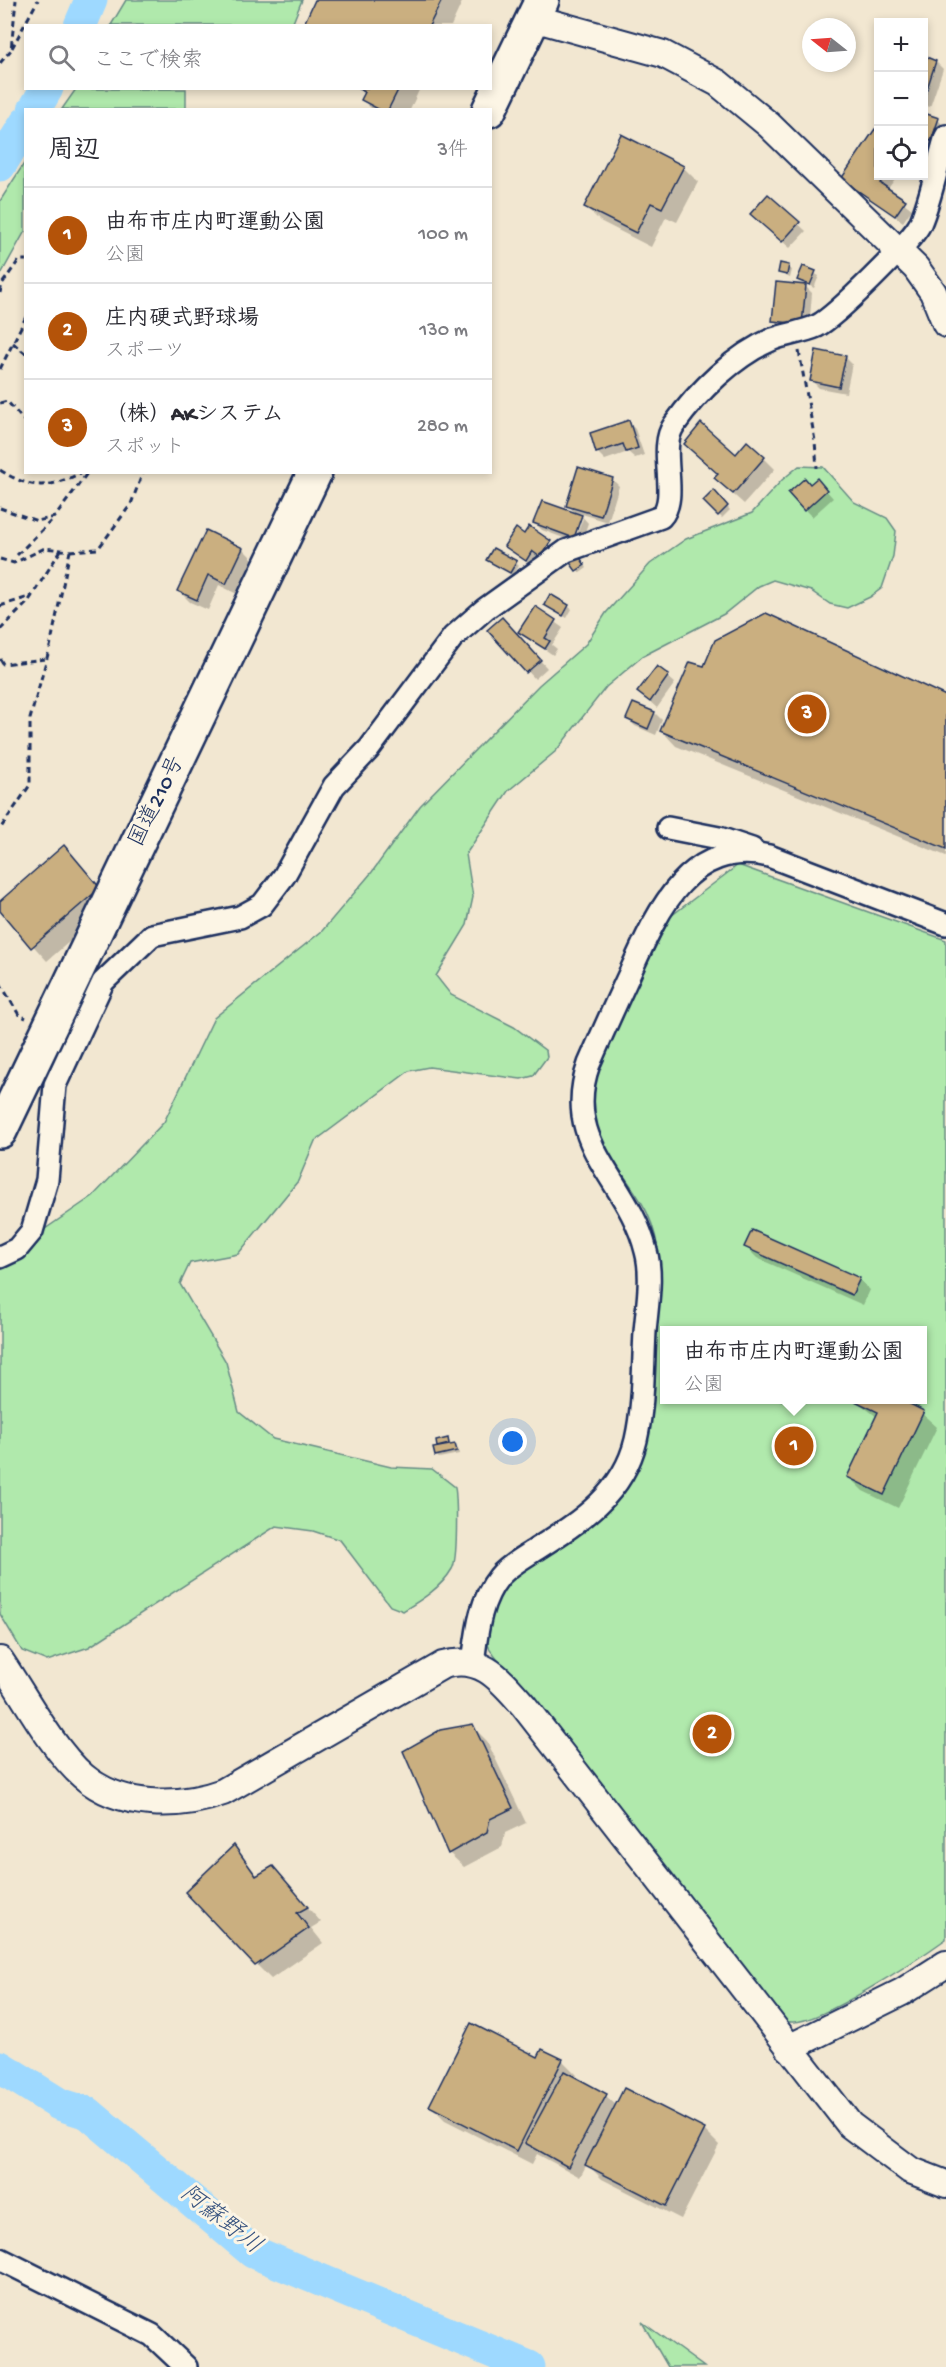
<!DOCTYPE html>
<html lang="ja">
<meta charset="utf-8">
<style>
body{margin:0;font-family:"Gochi Hand","Klee One",sans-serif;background:#f2f2f3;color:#2b2b33}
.controls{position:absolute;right:18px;top:18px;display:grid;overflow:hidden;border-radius:0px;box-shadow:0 3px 9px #0003}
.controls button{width:54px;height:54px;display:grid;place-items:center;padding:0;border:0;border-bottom:2px solid #e1e1e2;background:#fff;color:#2b2b33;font:30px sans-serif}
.compass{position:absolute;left:802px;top:18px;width:54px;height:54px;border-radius:50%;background:#fff;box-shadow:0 3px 9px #0003;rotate:287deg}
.you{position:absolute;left:513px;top:1442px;width:21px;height:21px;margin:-15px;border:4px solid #fff;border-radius:50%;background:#1a73e8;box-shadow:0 0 0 9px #1a73e833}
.badge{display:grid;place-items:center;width:39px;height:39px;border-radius:50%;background:#b45309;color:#fff;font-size:20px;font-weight:700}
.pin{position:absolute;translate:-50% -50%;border:3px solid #fff;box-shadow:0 2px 6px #0006}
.popup{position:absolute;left:660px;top:1326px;width:267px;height:78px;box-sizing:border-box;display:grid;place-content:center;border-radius:0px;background:#fff;filter:drop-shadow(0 2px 4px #0005);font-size:20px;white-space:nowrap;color:#7c7c81}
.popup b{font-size:22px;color:#2b2b33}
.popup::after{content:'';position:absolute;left:50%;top:100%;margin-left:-12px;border:12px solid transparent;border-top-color:#fff}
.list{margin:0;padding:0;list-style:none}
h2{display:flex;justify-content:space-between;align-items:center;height:78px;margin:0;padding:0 24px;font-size:26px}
h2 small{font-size:20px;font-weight:400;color:#7c7c81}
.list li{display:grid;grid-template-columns:39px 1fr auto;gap:18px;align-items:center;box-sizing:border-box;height:96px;padding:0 24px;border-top:2px solid #e1e1e2}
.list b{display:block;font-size:22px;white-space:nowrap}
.list p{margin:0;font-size:20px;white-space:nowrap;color:#7c7c81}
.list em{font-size:20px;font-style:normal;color:#7c7c81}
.icon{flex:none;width:33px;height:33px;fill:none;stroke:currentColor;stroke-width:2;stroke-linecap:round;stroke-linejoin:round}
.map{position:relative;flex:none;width:946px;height:2367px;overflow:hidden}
.search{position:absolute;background:#fff;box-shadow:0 3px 9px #0003;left:24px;top:24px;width:468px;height:66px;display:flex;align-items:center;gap:15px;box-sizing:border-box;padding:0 21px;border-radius:0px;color:#7c7c81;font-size:22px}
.panel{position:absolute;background:#fff;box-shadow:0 3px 9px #0003;left:24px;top:108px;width:468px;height:366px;border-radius:0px}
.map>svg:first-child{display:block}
.green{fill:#b0e9ac;stroke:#668c85;stroke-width:1.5;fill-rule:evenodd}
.shadow{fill:#0003}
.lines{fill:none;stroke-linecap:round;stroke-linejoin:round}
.river{stroke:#9ed9ff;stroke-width:33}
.building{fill:#caaf80;stroke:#1b2f5e;stroke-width:1.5}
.minor-casing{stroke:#1b2f5e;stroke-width:26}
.tertiary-casing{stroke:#1b2f5e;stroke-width:30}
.trunk-casing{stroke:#1b2f5e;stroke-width:38}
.path{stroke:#1b2f5e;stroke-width:3;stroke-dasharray:6 4.5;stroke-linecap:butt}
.minor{stroke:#fcf5e5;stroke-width:21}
.tertiary{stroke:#fcf5e5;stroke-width:26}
.trunk{stroke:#fcf5e5;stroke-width:33}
.labels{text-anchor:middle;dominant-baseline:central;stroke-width:6;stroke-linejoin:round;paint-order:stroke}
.street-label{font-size:22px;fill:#1b2f5e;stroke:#fcf5e5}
.water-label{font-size:24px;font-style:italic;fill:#35517e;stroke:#fcf5e5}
</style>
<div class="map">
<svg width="946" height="2367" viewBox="0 0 946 2367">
<rect width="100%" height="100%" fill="#f2e7d1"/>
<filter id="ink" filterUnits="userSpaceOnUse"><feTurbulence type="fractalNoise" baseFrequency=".0167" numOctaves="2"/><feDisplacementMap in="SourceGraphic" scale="12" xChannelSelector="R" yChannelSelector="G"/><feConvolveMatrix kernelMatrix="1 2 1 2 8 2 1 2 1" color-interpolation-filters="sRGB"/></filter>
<g filter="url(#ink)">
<g class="green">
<polygon points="126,0 302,0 292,25 111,25"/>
<polygon points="76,89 186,89 186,109 62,109"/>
<polygon points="25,162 25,231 0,276 0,201"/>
<path d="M799,466l24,1 31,35 33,16 9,13 -3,25 -11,32 -12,9 -23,11 -17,-4 -19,-13 -38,-11 -14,6 -35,28 -81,42 -37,31 -50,64 -48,40 -42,63 7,43 -6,28 -31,51 15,19 63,32 32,24 1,6 -14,19 -12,3 -92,-12 -20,4 -94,70 -17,40 -60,73 -48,9 -10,21 46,78 13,50 34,27 118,28 41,2 23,18c2,13 3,73 -3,82 -11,19 -31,31 -49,42l-13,-5 -50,-66 -27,-9 -37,-5 -187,121 -42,14 -25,-10 -22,-37v-354l93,-64 71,-74 50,-104 108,-87 50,-59 48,-66 119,-121 47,-41 20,-31 44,-49 36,-25 66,-26 30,-33z"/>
<path d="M738,865l208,75v999c-25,18 -127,86 -155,83 -4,0 -9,-3 -13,-4l-288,-368 -4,-11 9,-41 18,-23 69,-43 22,-17 27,-35 9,-21 19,-196c-2,-45 -20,-66 -45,-101 -6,-8 -16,-17 -19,-27 -7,-22 -3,-47 1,-69l75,-150zM665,1330h258v70h-258z"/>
<polygon points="642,2322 704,2367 668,2367"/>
</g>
<g class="shadow">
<polygon points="317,0 463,0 451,26 304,26"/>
<polygon points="924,58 936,62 943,69 930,107 924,105"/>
<polygon points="359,88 420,88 410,110 373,110 363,100 365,94"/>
<polygon points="924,115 938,120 945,127 938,148 924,143"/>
<polygon points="876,131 878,133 878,176 897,176 887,190 912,209 903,222 843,178"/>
<polygon points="683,167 698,182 677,222 666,217 651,247 600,221 585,206"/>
<polygon points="768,196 806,231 790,248 759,221"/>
<polygon points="788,267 792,270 790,278 780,273"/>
<polygon points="804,268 819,276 814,288 799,280"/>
<polygon points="805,286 812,293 809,330 781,328 774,320"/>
<polygon points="845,357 852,364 846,393 819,388 812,381"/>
<polygon points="628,422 635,429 644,455 635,458 628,452 605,460 598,453 592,434"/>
<polygon points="736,456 764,458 775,469 744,504 727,489"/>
<polygon points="612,479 619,486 608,522 579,513 588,523 581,544 574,542 583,518 579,518 572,541 542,530 535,523 577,515 568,505"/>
<polygon points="817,480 833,498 812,517 805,510 811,486"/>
<polygon points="714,492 730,510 722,518 705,501"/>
<polygon points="529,528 557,550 533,567 505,546 524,536"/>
<polygon points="207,532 243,549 254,560 237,594 219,585 208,610 190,602 179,591"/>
<polygon points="580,558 587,568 580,573 570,560"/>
<polygon points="488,560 516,563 519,566 513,575"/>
<polygon points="551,596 572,609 567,618 546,605"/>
<polygon points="535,608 563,628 552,645 557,649 553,655 520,632"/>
<polygon points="509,626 547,668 535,679 490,630"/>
<polygon points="657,668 675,683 657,708 639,692"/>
<polygon points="705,668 946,698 946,856 676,746 662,731"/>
<polygon points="634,704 655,713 662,720 656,735 635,726 628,719"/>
<polygon points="78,862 114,903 47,961 0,909 0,903"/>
<polygon points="746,1247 859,1279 870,1290 863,1305 757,1258"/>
<polygon points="923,1399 918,1410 937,1427 898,1508 863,1491 849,1477 877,1417 855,1400"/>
<polygon points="448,1439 452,1446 458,1449 459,1454 439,1458 436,1455 439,1449 437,1442"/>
<polygon points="472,1726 487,1741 526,1823 505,1833 502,1847 464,1867 449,1853"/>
<polygon points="234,1847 258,1876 272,1868 321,1922 311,1928 323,1943 271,1979 256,1964"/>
<polygon points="539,2059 562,2060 577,2075 575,2079 606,2096 617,2106 704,2130 719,2145 681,2219 602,2179 587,2164 580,2177 537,2154 532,2164 445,2120 431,2106"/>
</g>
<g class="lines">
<g class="river">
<polyline points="80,26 91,0"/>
<polyline points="34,110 47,88"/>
<polyline points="0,165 26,123"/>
<polyline points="0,2067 59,2104 88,2113 253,2252 529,2367"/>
</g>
</g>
<g class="building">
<polygon points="315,0 442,0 429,26 303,26"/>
<polygon points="924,56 936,61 924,98"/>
<polygon points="357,88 399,88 388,110 380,110 361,100 365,92"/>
<polygon points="924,113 939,118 931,141 924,139"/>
<polygon points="875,129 878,132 878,176 885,176 880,183 906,200 895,216 841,179"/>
<polygon points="621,134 684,166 662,208 651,203 636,233 584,207"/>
<polygon points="768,194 800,222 782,242 750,214"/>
<polygon points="780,263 789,265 787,275 778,273"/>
<polygon points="803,266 816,271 810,285 797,280"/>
<polygon points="776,282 806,285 802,324 772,321"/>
<polygon points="816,350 846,356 839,387 810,381"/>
<polygon points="629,420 638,448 626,452 623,444 596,453 590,433"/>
<polygon points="701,423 736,454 747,441 765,457 733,494 714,478 718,474 684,444"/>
<polygon points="578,467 613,478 601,516 566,506"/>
<polygon points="805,478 810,484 817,478 827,490 804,511 788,493"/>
<polygon points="714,490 728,506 718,516 703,501"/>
<polygon points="542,501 582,515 574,538 533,523"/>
<polygon points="529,526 551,541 540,557 532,551 526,561 504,546 516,528 524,534"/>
<polygon points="206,530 243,548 226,584 208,575 197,600 177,591"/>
<polygon points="493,548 517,561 510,573 486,560"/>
<polygon points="577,553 585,565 576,571 568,560"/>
<polygon points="550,594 569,605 563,616 544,605"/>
<polygon points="535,606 556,620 545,638 550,641 545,649 518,632"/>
<polygon points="766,613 946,696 946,849 660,731 690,662 704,666 715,640"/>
<polygon points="502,617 541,660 526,673 487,630"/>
<polygon points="657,666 669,675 650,702 637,692"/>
<polygon points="633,703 655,712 648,729 626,719"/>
<polygon points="64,845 100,888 31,948 0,911 0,901"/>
<polygon points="752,1230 860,1278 852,1295 744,1247"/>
<polygon points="853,1400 902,1400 924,1411 884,1495 847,1477 878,1412"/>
<polygon points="448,1438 449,1444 437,1447 436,1441"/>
<polygon points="455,1444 457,1451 435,1456 433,1448"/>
<polygon points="473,1724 513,1808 490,1819 487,1832 448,1854 403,1751 440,1730"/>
<polygon points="234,1845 256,1876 273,1866 308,1907 297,1913 309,1928 255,1966 185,1892"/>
<polygon points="471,2023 538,2057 542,2049 563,2059 517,2151 429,2106"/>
<polygon points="564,2071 607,2094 568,2167 525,2143"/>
<polygon points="624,2088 705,2129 666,2206 585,2165"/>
</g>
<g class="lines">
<defs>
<g id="minor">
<polyline points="668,828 719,838 752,849"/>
<path d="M0,1257l17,-8 15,-18 15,-51 8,-95 48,-103 49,-47 88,-18 22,-12 22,-29 50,-90 35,-37 84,-112 32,-28 81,-58 95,-34c19,-20 -4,-68 13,-92 24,-34 61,-70 99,-86 14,-5 30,-7 44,-13 18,-9 95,-85 103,-102 12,-28 17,-59 26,-88"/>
<path d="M473,1663c4,-30 6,-61 26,-86 9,-11 24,-19 36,-27 44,-28 88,-55 101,-110 8,-35 7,-73 9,-108 2,-26 8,-56 1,-81 -17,-71 -86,-107 -57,-187 13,-30 26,-59 40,-89 27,-60 58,-137 140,-119l177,68"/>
<polyline points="0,2259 152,2335 186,2367"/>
</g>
<g id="tertiary">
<polyline points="533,18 663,54 718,83 769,125 916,268 933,292 946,324"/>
<path d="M0,1660c24,35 52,89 83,116 37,32 96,32 140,16l220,-127c39,-11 58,15 81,41l326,419 60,45 36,14"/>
<polyline points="789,2048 902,1992 946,1964"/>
</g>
<g id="trunk">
<polyline points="489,110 542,0"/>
<polyline points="0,1131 315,472"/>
</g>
</defs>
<use href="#minor" class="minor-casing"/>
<use href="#tertiary" class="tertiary-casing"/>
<use href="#trunk" class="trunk-casing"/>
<g class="path">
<polyline points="12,48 38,0"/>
<polyline points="0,63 11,50 16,0"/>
<polyline points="0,293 2,284 19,260 26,260"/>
<polyline points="13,343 26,354"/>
<polyline points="799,351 815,441 817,468"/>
<polyline points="0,369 26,317"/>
<polyline points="0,403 7,401 26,423"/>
<path d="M0,470c33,21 49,18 83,2"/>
<polyline points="0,508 37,521 55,517 88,472"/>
<polyline points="70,551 98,549 131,504 143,472"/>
<polyline points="17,555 54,518"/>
<polyline points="0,559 14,563 45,548 70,551 50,647 30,719 30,785 0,829"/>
<polyline points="0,606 32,596"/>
<polyline points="0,630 28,602 61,550"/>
<polyline points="0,659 3,664 46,659"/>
<polyline points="0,983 19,1015 26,1018"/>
</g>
<use href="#minor" class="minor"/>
<use href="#tertiary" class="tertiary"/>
<use href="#trunk" class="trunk"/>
</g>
</g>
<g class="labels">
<g class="street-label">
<text transform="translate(158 802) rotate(-64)">国道210号</text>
</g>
<g class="water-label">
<text transform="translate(220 2221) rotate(38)">阿蘇野川</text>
</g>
</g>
</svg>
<div class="controls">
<button>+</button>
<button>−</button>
<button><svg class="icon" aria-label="locate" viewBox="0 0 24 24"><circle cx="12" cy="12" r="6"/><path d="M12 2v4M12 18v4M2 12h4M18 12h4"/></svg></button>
</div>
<svg class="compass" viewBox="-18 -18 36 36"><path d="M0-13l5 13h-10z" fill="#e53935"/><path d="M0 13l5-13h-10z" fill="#7c7c81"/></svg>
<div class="you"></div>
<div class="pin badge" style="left:794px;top:1446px">1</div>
<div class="popup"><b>由布市庄内町運動公園</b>公園</div>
<div class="pin badge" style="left:712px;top:1734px">2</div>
<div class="pin badge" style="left:807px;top:714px">3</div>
<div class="search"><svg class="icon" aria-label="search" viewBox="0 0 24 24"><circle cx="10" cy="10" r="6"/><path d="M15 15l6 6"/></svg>ここで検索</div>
<section class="panel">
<h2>周辺<small>3件</small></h2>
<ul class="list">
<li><span class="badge">1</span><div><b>由布市庄内町運動公園</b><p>公園</p></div><em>100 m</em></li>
<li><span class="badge">2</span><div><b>庄内硬式野球場</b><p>スポーツ</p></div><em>130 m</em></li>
<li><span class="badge">3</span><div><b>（株）AKシステム</b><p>スポット</p></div><em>280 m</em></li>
</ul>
</section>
</div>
